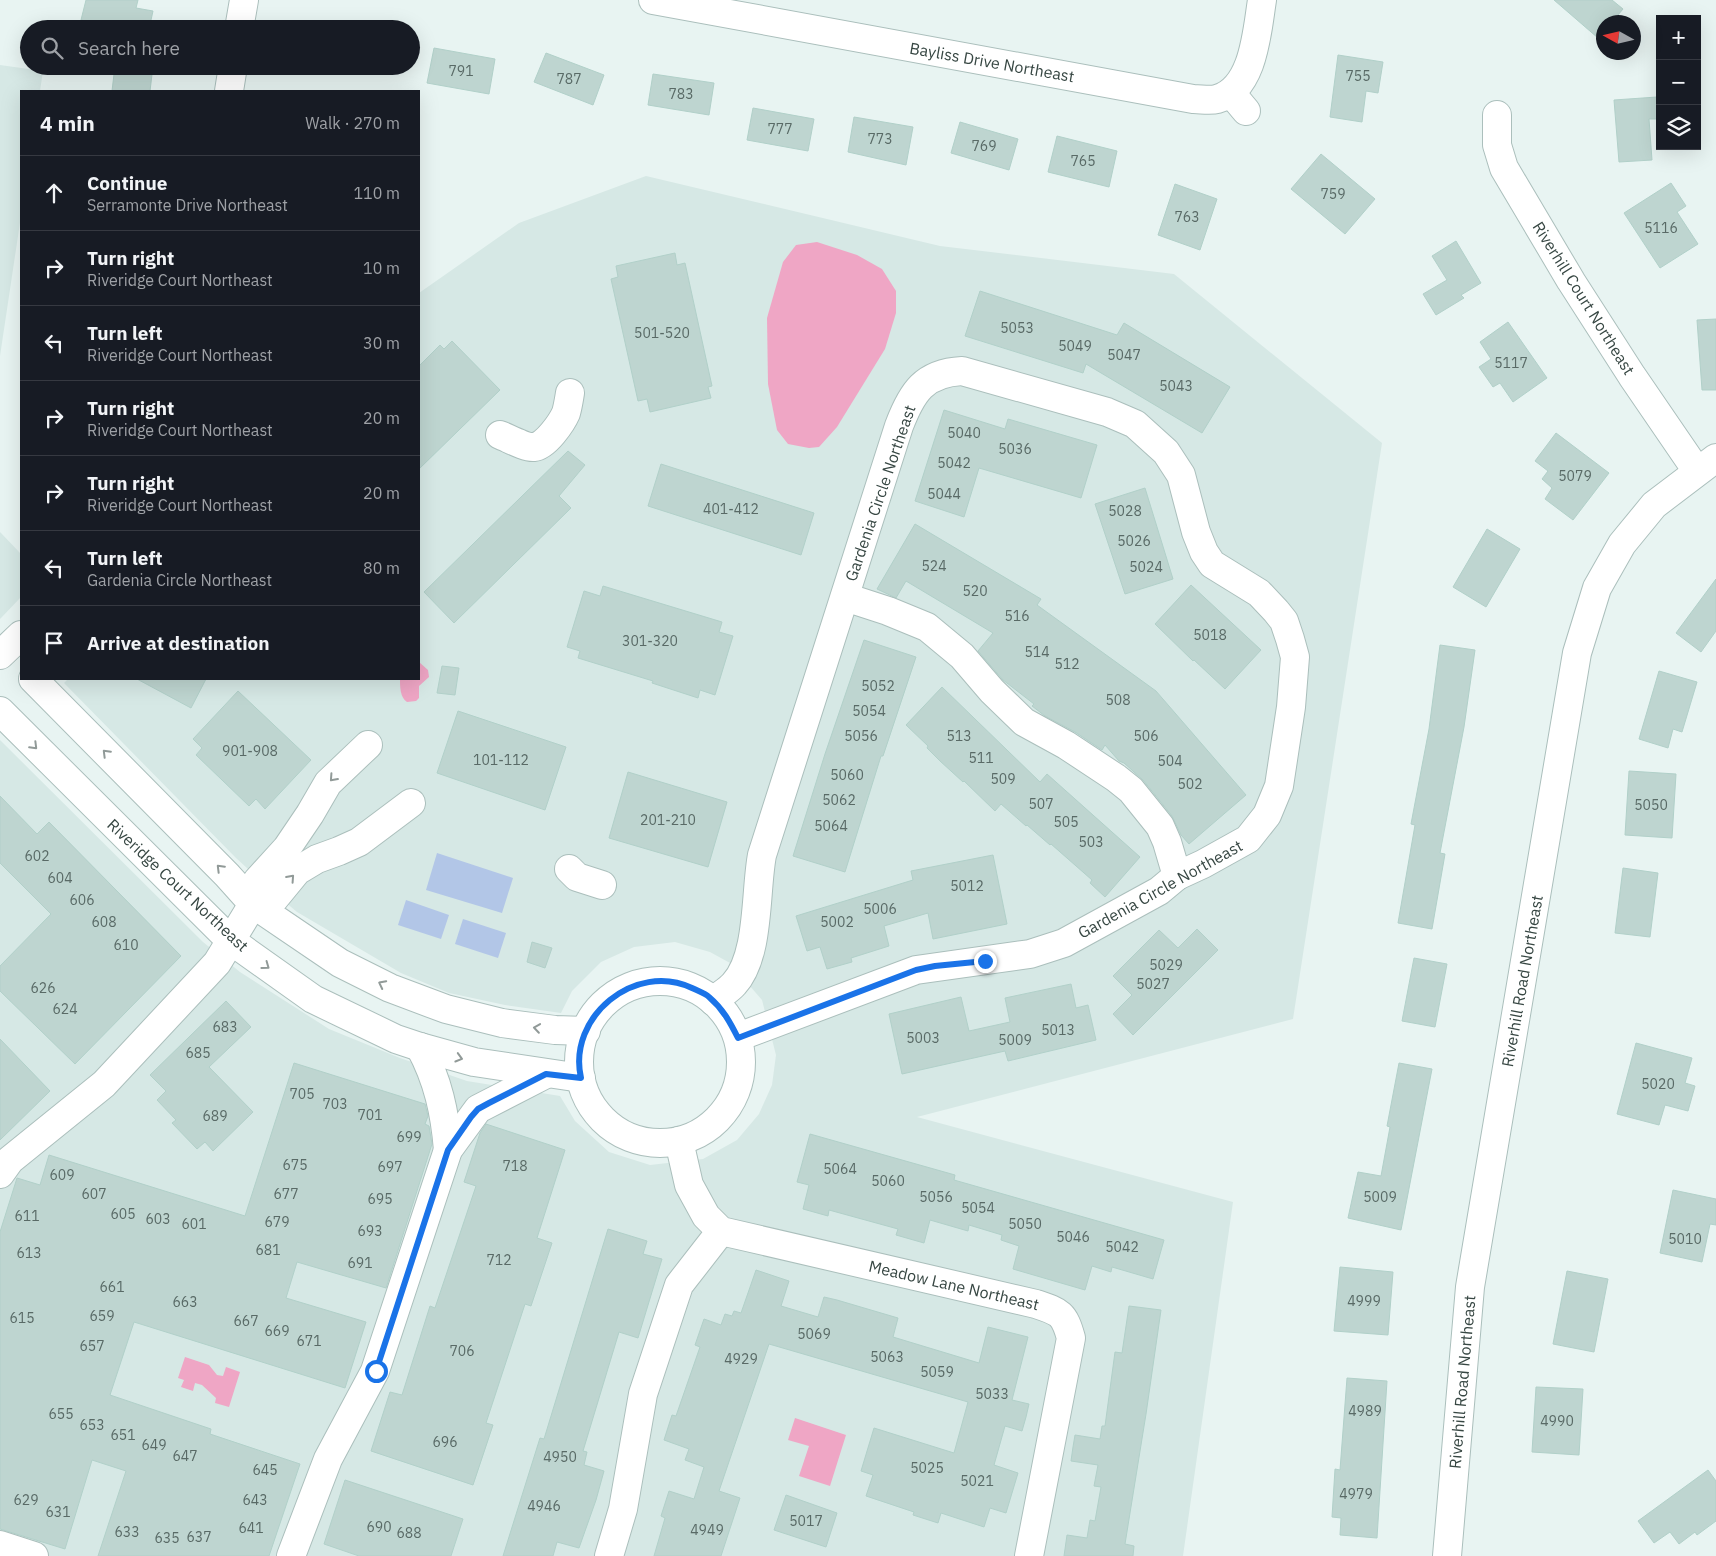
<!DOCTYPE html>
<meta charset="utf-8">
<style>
body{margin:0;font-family:"IBM Plex Sans",sans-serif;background:#20242c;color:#f1f3f6}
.controls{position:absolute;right:15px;top:15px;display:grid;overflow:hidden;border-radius:0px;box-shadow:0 5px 20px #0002}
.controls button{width:45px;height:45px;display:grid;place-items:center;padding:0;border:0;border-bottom:1px solid #363941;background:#171b24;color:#f1f3f6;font:25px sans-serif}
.compass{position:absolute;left:1596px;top:15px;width:45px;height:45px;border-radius:50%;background:#171b24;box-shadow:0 5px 20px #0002;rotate:278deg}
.stop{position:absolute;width:15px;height:15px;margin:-11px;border:4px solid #1a73e8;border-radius:50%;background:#fff}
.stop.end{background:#1a73e8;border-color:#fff;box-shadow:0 1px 5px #0008}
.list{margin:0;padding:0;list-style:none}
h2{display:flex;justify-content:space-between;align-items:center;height:65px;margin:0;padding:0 20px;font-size:21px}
h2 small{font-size:16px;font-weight:400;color:#9ea1a6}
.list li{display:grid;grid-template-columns:32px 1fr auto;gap:15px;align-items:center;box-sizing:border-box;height:75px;padding:0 20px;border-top:1px solid #363941}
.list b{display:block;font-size:19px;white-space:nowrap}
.list p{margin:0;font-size:16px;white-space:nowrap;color:#9ea1a6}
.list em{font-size:16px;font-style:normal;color:#9ea1a6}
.icon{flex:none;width:28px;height:28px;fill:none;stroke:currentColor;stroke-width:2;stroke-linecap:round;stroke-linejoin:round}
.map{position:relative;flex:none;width:1716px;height:1556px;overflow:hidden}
.search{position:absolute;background:#171b24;box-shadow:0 5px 20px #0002;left:20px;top:20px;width:400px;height:55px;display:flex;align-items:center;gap:12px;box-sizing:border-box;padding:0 18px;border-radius:28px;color:#9ea1a6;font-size:19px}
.panel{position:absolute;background:#171b24;box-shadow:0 5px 20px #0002;left:20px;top:90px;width:400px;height:590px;border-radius:0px}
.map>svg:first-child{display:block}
.residential{fill:#d6e8e5}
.green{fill:#b2c6e7}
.water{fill:#efa6c5}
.building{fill:#bed5d0;stroke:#b1d0c9}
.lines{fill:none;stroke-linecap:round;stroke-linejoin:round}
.minor-casing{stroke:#abbfbc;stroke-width:30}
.minor{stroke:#fff;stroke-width:28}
.oneway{stroke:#919a98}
.route{stroke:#1a73e8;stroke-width:6}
.labels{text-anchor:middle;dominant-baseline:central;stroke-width:4;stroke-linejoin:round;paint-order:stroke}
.number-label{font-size:14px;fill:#596a66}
.street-label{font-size:16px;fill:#374743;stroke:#fff}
</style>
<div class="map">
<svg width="1716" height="1556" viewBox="0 0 1716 1556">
<rect width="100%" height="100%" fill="#e8f4f2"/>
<g class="residential">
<polygon points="0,65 43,71 40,91 21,91 21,216 0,356"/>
<polygon points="646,176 940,246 1174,274 1382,443 1293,1019 917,1117 1233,1202 1183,1556 0,1556 0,740 203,942 240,972 329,1029 400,1058 467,1081 560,1096 575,1121 609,1152 650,1165 703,1159 737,1140 759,1114 772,1085 776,1055 762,1000 730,963 710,952 675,942 634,947 601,962 572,991 561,1013 505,1005 449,993 401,973 297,912 271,890 236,858 64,683 68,679 419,679 419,293 519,223"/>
<polygon points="0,532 21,554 21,597 0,619"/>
</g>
<g class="green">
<polygon points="437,853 513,878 502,913 426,890"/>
<polygon points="406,900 449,915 441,939 398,925"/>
<polygon points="463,919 506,933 498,958 455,944"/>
</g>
<g class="water">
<polygon points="817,242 857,255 882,269 896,291 896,313 885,349 837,427 819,447 809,448 788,444 777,430 768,384 767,318 783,262 796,245"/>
<path d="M419,662l9,8 1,7 -10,9v12l-3,3 -9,1c-7,-5 -7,-15 -7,-23h19z"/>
<polygon points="185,1357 209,1365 217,1375 223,1376 226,1367 240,1372 229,1407 215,1403 216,1398 202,1385 195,1383 193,1391 181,1387 184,1380 178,1378"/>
<polygon points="795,1418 846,1435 830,1486 799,1476 809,1446 788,1440"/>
</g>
<g class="building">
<polygon points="86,0 138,0 136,8 153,11 149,29 121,29 81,20"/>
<polygon points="1554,0 1612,0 1623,9 1612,22 1604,22 1604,32 1598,38"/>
<polygon points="434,48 495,59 489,94 427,83"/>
<polygon points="546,53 604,75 593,105 534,82"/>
<polygon points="1338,55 1383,62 1378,93 1366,91 1362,122 1330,117"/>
<polygon points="115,66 153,66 150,91 112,91"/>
<polygon points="653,74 714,83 709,115 648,105"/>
<polygon points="1657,97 1658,119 1649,119 1652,160 1619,162 1614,100"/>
<polygon points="753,108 814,119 808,151 747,140"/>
<polygon points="854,117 913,127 906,165 848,152"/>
<polygon points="960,122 1018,139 1009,170 951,153"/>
<polygon points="1057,136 1117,151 1109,187 1048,172"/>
<polygon points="1321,154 1375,199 1345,234 1291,189"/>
<polygon points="1671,183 1686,206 1677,212 1698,244 1660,268 1624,213"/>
<polygon points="1175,184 1217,199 1200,250 1158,235"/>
<polygon points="1456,241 1481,283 1461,295 1464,298 1436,315 1423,294 1447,280 1432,256"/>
<polygon points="675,253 677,265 685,263 712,386 708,387 711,398 650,412 647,399 638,401 611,279 618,277 616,266"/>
<polygon points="980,291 1117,335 1124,323 1230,387 1202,433 1086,364 1083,373 965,336"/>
<polygon points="1716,319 1716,390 1702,390 1697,320"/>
<polygon points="1508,322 1547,378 1513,402 1500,383 1493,387 1479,367 1491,359 1480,342"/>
<polygon points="452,341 500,390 419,469 419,366 440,345 444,349"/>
<polygon points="944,410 1005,429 1008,419 1097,445 1081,498 979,468 964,517 915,501"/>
<polygon points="1556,433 1609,473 1573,520 1545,499 1552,488 1542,479 1548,471 1535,461"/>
<polygon points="568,451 585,465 559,496 571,508 454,623 424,592"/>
<polygon points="661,464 814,513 801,555 648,506"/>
<polygon points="1145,488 1173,579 1125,594 1095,504"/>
<polygon points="915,524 1041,599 1037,605 1156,691 1246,795 1189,844 1181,835 1172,816 1143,780 1124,763 1119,761 1105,745 1102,750 1075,732 1045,716 1032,706 1034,704 1003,680 978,651 993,633 906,581 896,598 877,589"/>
<polygon points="1487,529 1520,549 1486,607 1453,587"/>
<polygon points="1716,579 1716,631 1701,652 1676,633"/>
<polygon points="1191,585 1261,650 1225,689 1194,660 1193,661 1155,624"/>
<polygon points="603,586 722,622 719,632 733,636 715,695 700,690 698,698 652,683 653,681 578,658 580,651 567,647 584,591 600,596"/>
<polygon points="864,640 916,657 883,756 881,756 845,872 793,856 825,754"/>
<polygon points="1440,645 1475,650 1464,727 1440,853 1445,854 1432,929 1398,923 1415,825 1411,824 1429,729"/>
<polygon points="442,666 459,668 455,695 437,693"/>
<polygon points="1659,671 1697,682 1682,732 1673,729 1668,748 1639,739"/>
<polygon points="137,679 206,679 191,708"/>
<polygon points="942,687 1040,782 1047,774 1140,857 1105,897 1090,883 1092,880 1051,844 1050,845 1027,825 1026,826 1001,804 995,811 964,781 963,782 940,761 927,748 928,746 906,725"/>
<polygon points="238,691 311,760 265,809 256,799 249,806 196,755 202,748 193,739"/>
<polygon points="458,711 566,747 545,810 437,773"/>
<polygon points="1629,771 1676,774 1672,838 1625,835"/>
<polygon points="628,772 727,802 708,867 609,838"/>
<polygon points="0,796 37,834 49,822 181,956 75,1064 0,991 0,966 51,914 0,863"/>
<polygon points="993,855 1007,924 933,939 928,913 884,926 889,946 851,958 852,962 827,969 820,947 807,951 796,916 913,880 911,871"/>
<polygon points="1623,868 1658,873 1650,937 1615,933"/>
<polygon points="1197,929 1218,950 1133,1035 1113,1014 1132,995 1113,976 1159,930 1178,948"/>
<polygon points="532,942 552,948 545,968 527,962"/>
<polygon points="1414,958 1447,964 1435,1027 1402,1021"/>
<polygon points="1071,984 1076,1008 1088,1005 1096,1040 1008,1061 1005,1051 902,1074 889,1014 961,997 969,1031 1010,1022 1005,998"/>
<polygon points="226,1001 251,1027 209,1067 253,1112 213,1151 205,1142 197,1149 172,1123 176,1120 157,1100 166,1091 150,1075"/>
<polygon points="0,1039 50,1091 0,1140"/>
<polygon points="1636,1043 1692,1058 1685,1083 1695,1086 1688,1111 1665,1105 1659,1125 1617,1114"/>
<polygon points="294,1063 425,1104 428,1116 425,1124 429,1126 432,1144 386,1288 297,1262 286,1298 366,1322 345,1388 134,1322 110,1395 211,1429 210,1434 300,1464 269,1556 98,1556 126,1471 92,1460 65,1549 0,1529 0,1232 17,1178 40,1185 49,1155 245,1216"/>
<polygon points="1399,1063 1432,1069 1401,1230 1348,1218 1358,1172 1381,1176 1390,1127 1387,1126"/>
<polygon points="486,1124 565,1150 537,1238 552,1243 531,1306 525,1304 486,1423 493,1425 473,1485 371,1451 390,1392 402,1395 430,1306 435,1308 476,1186 464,1182 480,1133"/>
<polygon points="810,1134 955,1175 954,1180 1164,1240 1153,1279 1112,1267 1111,1272 1092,1266 1085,1290 1013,1269 1019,1246 1001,1240 1002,1235 969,1225 968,1231 930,1220 924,1243 896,1235 898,1229 829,1210 828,1216 803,1209 809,1185 797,1182"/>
<polygon points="1673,1190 1716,1199 1716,1225 1710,1224 1702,1262 1660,1253"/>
<polygon points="608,1229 647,1241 643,1254 662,1259 638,1338 619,1332 583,1451 587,1452 584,1465 604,1471 596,1500 579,1548 557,1542 553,1556 503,1556 540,1438 544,1439"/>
<polygon points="1340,1267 1393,1272 1388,1335 1334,1331"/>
<polygon points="756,1270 789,1281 781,1306 818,1317 824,1297 837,1300 898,1318 893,1337 979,1363 988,1327 1028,1337 1012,1400 1029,1404 1026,1417 1022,1431 1005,1426 994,1465 1018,1473 1006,1513 990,1508 984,1527 941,1513 938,1523 913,1515 914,1512 866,1496 873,1475 861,1471 874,1428 954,1453 968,1402 769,1344 719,1491 740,1498 721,1556 654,1556 665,1518 661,1516 669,1491 694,1499 704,1467 685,1460 689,1449 664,1440 672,1415 676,1416 700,1347 695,1345 704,1319 721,1325 725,1314 732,1316 734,1311 741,1313"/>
<polygon points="1567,1271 1608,1279 1594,1352 1553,1344"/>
<polygon points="1129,1306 1161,1310 1146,1414 1125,1544 1134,1546 1133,1556 1064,1556 1067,1535 1087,1538 1090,1520 1095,1521 1101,1487 1094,1486 1098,1465 1071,1461 1073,1447 1075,1435 1100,1439 1102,1426 1105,1426 1115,1352 1122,1353"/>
<polygon points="1347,1378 1387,1381 1377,1538 1340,1535 1341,1518 1332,1517 1335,1469 1340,1470"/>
<polygon points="1536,1387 1583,1389 1579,1455 1532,1452"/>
<polygon points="1708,1470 1716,1481 1716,1521 1697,1535 1695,1532 1679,1544 1670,1532 1654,1543 1638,1521"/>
<polygon points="345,1480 463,1519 451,1556 359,1556 324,1544"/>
<polygon points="786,1495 837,1513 826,1547 774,1530"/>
</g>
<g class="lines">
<defs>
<g id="minor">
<path d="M653,0l540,99c8,0 17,2 24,0 37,-10 40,-68 45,-99"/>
<polyline points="239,29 244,0"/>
<polyline points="229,91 233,66"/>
<polyline points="1231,93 1246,111"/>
<polyline points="1497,115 1497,145 1504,168 1571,281 1632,376 1697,471"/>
<path d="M500,435c8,3 26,13 34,12 12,-1 28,-25 32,-34 2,-7 3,-14 4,-20"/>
<polyline points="845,597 888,611 927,627 962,656 992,691 1024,722 1066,745 1116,778 1131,790 1160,826 1167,842 1177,876"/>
<polyline points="0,655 21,635"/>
<polyline points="33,679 227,875 253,904 340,963 390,988 446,1009 502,1023 555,1030 586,1031"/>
<polyline points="0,711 230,940 313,999 396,1039 420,1047 474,1062 581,1078"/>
<polyline points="569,869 577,877 602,885"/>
<polyline points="253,904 274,899 297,871 317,859 339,851 359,842 411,803"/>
<circle cx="660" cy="1062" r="81"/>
<path d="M713,1001c7,-6 16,-11 21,-17 26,-28 21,-93 28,-129l137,-429c13,-34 25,-53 63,-55l145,41 28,12 31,28 15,23 15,57 8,20 8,12 47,29 17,18 8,10 6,18 5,18 -4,50 -12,79 -12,29 -19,24 -45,25 -26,12 -18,15 -95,52 -34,11 -114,16 -178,67"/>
<path d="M420,1047c18,33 25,66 28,103"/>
<path d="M679,1141l10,44 17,31 15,15 315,73c24,8 28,9 35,34l-42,218"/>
<polyline points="0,1174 10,1160 104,1084 217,963 253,904 257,881 287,848 310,814 328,783 368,745"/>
<polyline points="0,1545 34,1556"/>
<polyline points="291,1556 328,1459 375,1371 448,1150 478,1109 546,1074"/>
<polyline points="609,1556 623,1509 643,1394 679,1285 721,1231"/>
<polyline points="1447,1556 1470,1287 1577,653 1597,588 1622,544 1654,505 1716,458"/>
</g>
</defs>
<use href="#minor" class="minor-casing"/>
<use href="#minor" class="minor"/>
</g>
<defs><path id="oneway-chevron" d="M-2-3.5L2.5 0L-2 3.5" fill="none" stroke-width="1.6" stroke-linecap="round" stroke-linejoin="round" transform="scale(1.25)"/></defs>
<g class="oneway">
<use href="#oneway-chevron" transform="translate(34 746) rotate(45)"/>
<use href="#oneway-chevron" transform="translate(106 753) rotate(-135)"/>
<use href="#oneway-chevron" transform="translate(333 778) rotate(132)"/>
<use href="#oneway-chevron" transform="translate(220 868) rotate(-135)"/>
<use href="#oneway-chevron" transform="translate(291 878) rotate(-48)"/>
<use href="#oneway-chevron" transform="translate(266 966) rotate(36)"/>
<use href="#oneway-chevron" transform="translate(382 984) rotate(-153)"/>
<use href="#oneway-chevron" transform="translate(537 1028) rotate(-172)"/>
<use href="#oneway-chevron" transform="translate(459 1058) rotate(16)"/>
</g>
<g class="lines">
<path class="route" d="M376,1371l72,-221 23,-33 7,-8 11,-6 57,-29 35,4c-14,-61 54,-117 111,-90 6,3 13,5 17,9 14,12 21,25 29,41l178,-68 19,-4 50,-5"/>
</g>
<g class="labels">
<g class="number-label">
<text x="461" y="71">791</text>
<text x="1358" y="76">755</text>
<text x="569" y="79">787</text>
<text x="681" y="94">783</text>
<text x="780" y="129">777</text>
<text x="880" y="139">773</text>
<text x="984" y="146">769</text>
<text x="1083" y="161">765</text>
<text x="1333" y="194">759</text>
<text x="1187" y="217">763</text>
<text x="1661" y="228">5116</text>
<text x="1017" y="328">5053</text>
<text x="662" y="333">501-520</text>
<text x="1075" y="346">5049</text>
<text x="1124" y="355">5047</text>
<text x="1511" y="363">5117</text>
<text x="1176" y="386">5043</text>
<text x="964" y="433">5040</text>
<text x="1015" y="449">5036</text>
<text x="954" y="463">5042</text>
<text x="1575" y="476">5079</text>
<text x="944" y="494">5044</text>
<text x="731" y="509">401-412</text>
<text x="1125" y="511">5028</text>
<text x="1134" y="541">5026</text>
<text x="934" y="566">524</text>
<text x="1146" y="567">5024</text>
<text x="975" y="591">520</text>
<text x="1017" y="616">516</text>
<text x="1210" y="635">5018</text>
<text x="650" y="641">301-320</text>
<text x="1037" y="652">514</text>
<text x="1067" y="664">512</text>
<text x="878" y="686">5052</text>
<text x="1118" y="700">508</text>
<text x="869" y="711">5054</text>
<text x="861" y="736">5056</text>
<text x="959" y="736">513</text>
<text x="1146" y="736">506</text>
<text x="250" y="751">901-908</text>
<text x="981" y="758">511</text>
<text x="501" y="760">101-112</text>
<text x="1170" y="761">504</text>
<text x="847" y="775">5060</text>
<text x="1003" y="779">509</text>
<text x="1190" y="784">502</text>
<text x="839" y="800">5062</text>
<text x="1041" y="804">507</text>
<text x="1651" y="805">5050</text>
<text x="668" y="820">201-210</text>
<text x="1066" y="822">505</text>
<text x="831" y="826">5064</text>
<text x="1091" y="842">503</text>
<text x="37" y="856">602</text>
<text x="60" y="878">604</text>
<text x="967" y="886">5012</text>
<text x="82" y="900">606</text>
<text x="880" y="909">5006</text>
<text x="104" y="922">608</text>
<text x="837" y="922">5002</text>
<text x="126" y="945">610</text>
<text x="1166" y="965">5029</text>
<text x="1153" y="984">5027</text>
<text x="43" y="988">626</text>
<text x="65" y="1009">624</text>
<text x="225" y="1027">683</text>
<text x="1058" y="1030">5013</text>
<text x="923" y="1038">5003</text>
<text x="1015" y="1040">5009</text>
<text x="198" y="1053">685</text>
<text x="1658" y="1084">5020</text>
<text x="302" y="1094">705</text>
<text x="335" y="1104">703</text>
<text x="370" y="1115">701</text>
<text x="215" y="1116">689</text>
<text x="409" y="1137">699</text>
<text x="295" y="1165">675</text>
<text x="515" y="1166">718</text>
<text x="390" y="1167">697</text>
<text x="840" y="1169">5064</text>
<text x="62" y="1175">609</text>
<text x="888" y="1181">5060</text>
<text x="94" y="1194">607</text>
<text x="286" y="1194">677</text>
<text x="936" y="1197">5056</text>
<text x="1380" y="1197">5009</text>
<text x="380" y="1199">695</text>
<text x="978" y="1208">5054</text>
<text x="123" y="1214">605</text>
<text x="27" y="1216">611</text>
<text x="158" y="1219">603</text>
<text x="277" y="1222">679</text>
<text x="194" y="1224">601</text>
<text x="1025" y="1224">5050</text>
<text x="370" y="1231">693</text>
<text x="1073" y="1237">5046</text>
<text x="1685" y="1239">5010</text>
<text x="1122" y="1247">5042</text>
<text x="268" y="1250">681</text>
<text x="29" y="1253">613</text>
<text x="499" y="1260">712</text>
<text x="360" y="1263">691</text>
<text x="112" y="1287">661</text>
<text x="1364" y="1301">4999</text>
<text x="185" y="1302">663</text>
<text x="102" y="1316">659</text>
<text x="22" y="1318">615</text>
<text x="246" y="1321">667</text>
<text x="277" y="1331">669</text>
<text x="814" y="1334">5069</text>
<text x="309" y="1341">671</text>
<text x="92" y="1346">657</text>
<text x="462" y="1351">706</text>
<text x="887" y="1357">5063</text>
<text x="741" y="1359">4929</text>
<text x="937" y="1372">5059</text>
<text x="992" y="1394">5033</text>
<text x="1365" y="1411">4989</text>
<text x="61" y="1414">655</text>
<text x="1557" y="1421">4990</text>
<text x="92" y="1425">653</text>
<text x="123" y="1435">651</text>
<text x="445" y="1442">696</text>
<text x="154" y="1445">649</text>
<text x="185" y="1456">647</text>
<text x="560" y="1457">4950</text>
<text x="927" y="1468">5025</text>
<text x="265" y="1470">645</text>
<text x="977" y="1481">5021</text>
<text x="1356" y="1494">4979</text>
<text x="26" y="1500">629</text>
<text x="255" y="1500">643</text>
<text x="544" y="1506">4946</text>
<text x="58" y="1512">631</text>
<text x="806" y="1521">5017</text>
<text x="379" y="1527">690</text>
<text x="251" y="1528">641</text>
<text x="707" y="1530">4949</text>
<text x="127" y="1532">633</text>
<text x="409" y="1533">688</text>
<text x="199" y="1537">637</text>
<text x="167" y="1538">635</text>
</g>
<g class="street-label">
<text transform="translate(992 62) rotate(10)">Bayliss Drive Northeast</text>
<text transform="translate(1584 298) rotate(58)">Riverhill Court Northeast</text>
<text transform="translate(880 493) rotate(-71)">Gardenia Circle Northeast</text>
<text transform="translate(178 885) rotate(43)">Riveridge Court Northeast</text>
<text transform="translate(1160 889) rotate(-29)">Gardenia Circle Northeast</text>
<text transform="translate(1522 981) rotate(-80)">Riverhill Road Northeast</text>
<text transform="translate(954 1285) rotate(13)">Meadow Lane Northeast</text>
<text transform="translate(1462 1382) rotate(-85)">Riverhill Road Northeast</text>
</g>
</g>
</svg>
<div class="controls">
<button>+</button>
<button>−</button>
<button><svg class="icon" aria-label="layers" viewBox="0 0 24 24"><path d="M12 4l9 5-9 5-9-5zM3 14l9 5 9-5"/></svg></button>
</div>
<svg class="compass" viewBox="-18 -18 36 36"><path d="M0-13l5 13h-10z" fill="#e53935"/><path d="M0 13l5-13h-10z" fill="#9ea1a6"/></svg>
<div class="stop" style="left:376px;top:1371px"></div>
<div class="stop end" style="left:985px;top:961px"></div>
<div class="search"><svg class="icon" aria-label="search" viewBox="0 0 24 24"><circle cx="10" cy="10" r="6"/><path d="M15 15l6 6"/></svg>Search here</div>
<section class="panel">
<h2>4 min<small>Walk · 270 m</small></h2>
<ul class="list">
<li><svg class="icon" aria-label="ahead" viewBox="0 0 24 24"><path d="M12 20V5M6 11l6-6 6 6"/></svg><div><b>Continue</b><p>Serramonte Drive Northeast</p></div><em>110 m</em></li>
<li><svg class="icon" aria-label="right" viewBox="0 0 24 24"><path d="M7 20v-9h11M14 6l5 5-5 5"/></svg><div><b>Turn right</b><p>Riveridge Court Northeast</p></div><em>10 m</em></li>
<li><svg class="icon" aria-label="left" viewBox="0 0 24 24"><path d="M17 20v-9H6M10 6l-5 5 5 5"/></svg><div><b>Turn left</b><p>Riveridge Court Northeast</p></div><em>30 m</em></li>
<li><svg class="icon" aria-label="right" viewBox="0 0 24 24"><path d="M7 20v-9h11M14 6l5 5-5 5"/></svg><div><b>Turn right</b><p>Riveridge Court Northeast</p></div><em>20 m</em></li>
<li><svg class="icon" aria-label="right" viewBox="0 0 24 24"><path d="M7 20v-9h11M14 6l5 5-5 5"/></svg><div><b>Turn right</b><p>Riveridge Court Northeast</p></div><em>20 m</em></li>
<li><svg class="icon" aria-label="left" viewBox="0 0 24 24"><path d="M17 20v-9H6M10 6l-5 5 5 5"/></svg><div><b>Turn left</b><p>Gardenia Circle Northeast</p></div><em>80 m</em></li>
<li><svg class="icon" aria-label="arrive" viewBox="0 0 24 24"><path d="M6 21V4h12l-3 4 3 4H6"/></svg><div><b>Arrive at destination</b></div></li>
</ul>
</section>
</div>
